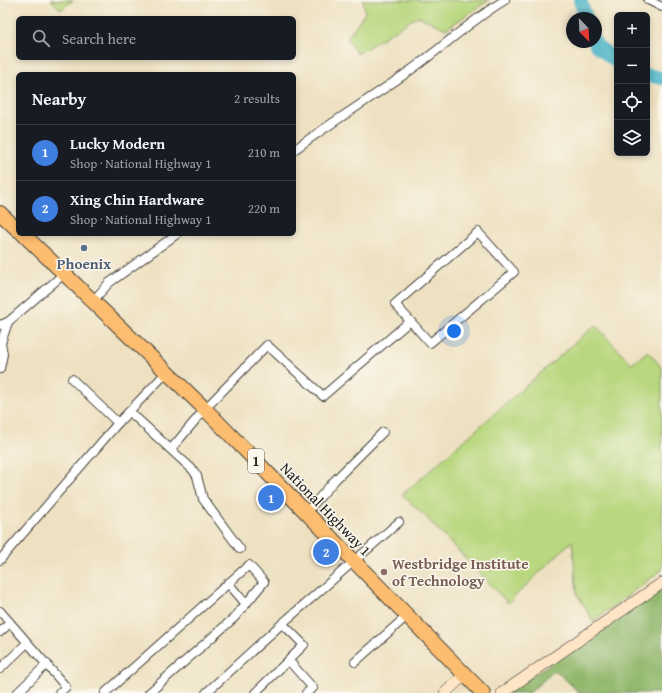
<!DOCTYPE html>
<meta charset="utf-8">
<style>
body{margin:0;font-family:"Gentium Book Plus",serif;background:#242831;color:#f1f3f6}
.controls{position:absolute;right:12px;top:12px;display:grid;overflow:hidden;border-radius:6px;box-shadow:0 2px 6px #0003}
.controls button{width:36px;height:36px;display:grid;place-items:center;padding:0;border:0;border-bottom:1px solid #363941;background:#171b24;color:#f1f3f6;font:20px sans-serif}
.compass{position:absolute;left:566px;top:12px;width:36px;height:36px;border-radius:50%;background:#171b24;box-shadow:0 2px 6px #0003;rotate:156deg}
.you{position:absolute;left:454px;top:331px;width:14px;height:14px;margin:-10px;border:3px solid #fff;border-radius:50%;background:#1a73e8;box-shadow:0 0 0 6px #1a73e833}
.badge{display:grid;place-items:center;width:26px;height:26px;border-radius:50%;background:#0f766e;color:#fff;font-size:13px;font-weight:700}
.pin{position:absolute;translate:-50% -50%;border:2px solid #fff;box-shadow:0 1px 4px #0006}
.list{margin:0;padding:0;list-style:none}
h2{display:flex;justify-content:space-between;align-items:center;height:52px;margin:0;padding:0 16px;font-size:17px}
h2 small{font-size:13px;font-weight:400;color:#9ea1a6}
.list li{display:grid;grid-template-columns:26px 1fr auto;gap:12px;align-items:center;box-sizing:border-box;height:56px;padding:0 16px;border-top:1px solid #363941}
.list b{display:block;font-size:15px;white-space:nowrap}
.list p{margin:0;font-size:13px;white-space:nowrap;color:#9ea1a6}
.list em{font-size:13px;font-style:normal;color:#9ea1a6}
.icon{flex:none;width:22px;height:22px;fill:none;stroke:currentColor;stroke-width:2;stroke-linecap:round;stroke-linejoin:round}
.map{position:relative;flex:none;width:662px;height:693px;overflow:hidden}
.search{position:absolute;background:#171b24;box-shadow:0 2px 6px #0003;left:16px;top:16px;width:280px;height:44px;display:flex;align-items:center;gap:10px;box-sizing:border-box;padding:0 14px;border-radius:6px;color:#9ea1a6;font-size:15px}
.panel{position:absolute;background:#171b24;box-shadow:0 2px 6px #0003;left:16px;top:72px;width:280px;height:164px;border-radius:6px}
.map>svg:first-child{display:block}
.green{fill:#b8d77e;stroke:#6a7a4d}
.forest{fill:#92b86d;stroke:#576a44}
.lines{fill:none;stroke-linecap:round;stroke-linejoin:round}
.river{stroke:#48b4c6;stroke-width:14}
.street-casing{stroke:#3c3a35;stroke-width:10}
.secondary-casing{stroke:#3c3a35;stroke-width:12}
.highway-casing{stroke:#3c3a35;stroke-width:16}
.street{stroke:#fff;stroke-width:8}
.secondary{stroke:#fee5c5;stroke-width:11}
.highway{stroke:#fcbd6f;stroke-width:14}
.service-dot{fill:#5c6f8a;stroke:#fbf7ec;stroke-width:1.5}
.education-dot{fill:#8d6e63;stroke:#fbf7ec;stroke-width:1.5}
.labels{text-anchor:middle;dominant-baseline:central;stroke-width:3;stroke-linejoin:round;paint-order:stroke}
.shield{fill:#fbf7ec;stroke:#5f5e5a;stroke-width:1}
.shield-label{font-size:14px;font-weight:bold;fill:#1c1c1c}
.service-label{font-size:15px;font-weight:bold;fill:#4e5e75;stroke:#fbf7ec}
.street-label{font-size:15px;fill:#1c1c1c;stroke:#fbf7ec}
.education-label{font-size:15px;font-weight:bold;fill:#785e54;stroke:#fbf7ec;text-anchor:start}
</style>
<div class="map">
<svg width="662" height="693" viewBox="0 0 662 693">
<rect width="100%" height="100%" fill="#fbf7ec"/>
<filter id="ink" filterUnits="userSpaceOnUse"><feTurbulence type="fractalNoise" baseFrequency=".025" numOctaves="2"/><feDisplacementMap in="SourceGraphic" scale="8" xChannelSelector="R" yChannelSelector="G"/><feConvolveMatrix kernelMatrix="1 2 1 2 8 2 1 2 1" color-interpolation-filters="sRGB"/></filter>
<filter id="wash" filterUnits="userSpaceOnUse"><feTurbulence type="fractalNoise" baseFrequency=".012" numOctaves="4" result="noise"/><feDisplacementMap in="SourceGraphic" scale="16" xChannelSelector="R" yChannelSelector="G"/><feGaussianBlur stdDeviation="0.9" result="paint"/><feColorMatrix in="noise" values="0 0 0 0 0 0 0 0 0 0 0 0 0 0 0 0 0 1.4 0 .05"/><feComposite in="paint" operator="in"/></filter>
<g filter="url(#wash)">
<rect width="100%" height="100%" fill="#eee1c1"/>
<g class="green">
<polygon points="51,0 73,0 61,10"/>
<polygon points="363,0 489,0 446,29 418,16 357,54 347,38 365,13"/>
<polygon points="595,325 632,364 648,351 662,368 662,570 593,621 577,594 572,541 508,603 422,513 402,495"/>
</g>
<polygon class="forest" points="662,588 662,693 580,693 555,670 529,693 507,693"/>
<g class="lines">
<g class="river">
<polyline points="580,0 586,18"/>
<polyline points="595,42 596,45 617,62"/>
<polyline points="647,75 662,78"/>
</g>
</g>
</g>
<g filter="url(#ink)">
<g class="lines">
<defs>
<g id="street">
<polyline points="648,0 662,7"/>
<path d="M294,150c39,-29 81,-54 121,-83 30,-22 58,-48 90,-67"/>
<polygon points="478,232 514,272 430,343 395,304"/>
<polyline points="93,301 109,283 177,234"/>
<polyline points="0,325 8,322 65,273"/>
<polyline points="0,369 3,354 1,343 8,322"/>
<polyline points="72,379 118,423"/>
<polyline points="130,412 193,470 197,476 203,499 240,549"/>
<polyline points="171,449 205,409 267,345 323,396 410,321"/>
<polyline points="306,513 335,480 383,432"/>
<polyline points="0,560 118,423 167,372"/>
<polyline points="228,583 246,604"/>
<polyline points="0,611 66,687 59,693"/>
<polyline points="0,632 10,623"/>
<polyline points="289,661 313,688 306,693"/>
<polyline points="355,662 408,615"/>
<polyline points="0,669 27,643"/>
<polyline points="17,693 47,664"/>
<polyline points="105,693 249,565 264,582 235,617 149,693"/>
<polyline points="206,693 276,629 399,522"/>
<polyline points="255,693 304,645 283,624"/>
</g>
<g id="secondary">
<polyline points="445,693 465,674"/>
<polyline points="502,693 662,583"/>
</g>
<g id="highway">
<polyline points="0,213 18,230"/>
<polyline points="23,234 205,409 483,693"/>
</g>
</defs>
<use href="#street" class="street-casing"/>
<use href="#secondary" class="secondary-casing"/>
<use href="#highway" class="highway-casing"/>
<use href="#street" class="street"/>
<use href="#secondary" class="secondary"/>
<use href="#highway" class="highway"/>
</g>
</g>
<circle class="service-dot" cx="84" cy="248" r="4"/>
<circle class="education-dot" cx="384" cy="572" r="4"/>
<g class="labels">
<rect class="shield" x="248" y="449" width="16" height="24" rx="3"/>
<g class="shield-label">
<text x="256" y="461">1</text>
</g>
<g class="service-label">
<text x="84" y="263">Phoenix</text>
</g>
<g class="street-label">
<text transform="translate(326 509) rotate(46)">National Highway 1</text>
</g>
<g class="education-label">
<text x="392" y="563">Westbridge Institute<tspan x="392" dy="17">of Technology</tspan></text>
</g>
</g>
</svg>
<div class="controls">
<button>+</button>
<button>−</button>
<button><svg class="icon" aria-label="locate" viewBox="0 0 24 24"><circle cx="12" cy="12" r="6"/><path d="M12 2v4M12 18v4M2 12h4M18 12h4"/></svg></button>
<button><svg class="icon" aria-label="layers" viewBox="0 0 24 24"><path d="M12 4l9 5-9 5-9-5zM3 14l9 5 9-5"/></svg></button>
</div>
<svg class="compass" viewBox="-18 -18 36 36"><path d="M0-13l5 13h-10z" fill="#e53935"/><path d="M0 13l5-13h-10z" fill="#9ea1a6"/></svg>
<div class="you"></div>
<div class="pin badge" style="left:271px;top:498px;background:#3f7fe0">1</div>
<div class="pin badge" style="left:326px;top:552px;background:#3f7fe0">2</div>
<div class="search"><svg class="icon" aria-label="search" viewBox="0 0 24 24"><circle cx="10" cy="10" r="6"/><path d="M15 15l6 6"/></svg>Search here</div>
<section class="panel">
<h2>Nearby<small>2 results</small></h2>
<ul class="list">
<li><span class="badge" style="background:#3f7fe0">1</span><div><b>Lucky Modern</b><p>Shop · National Highway 1</p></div><em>210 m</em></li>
<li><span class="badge" style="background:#3f7fe0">2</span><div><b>Xing Chin Hardware</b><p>Shop · National Highway 1</p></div><em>220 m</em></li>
</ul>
</section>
</div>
